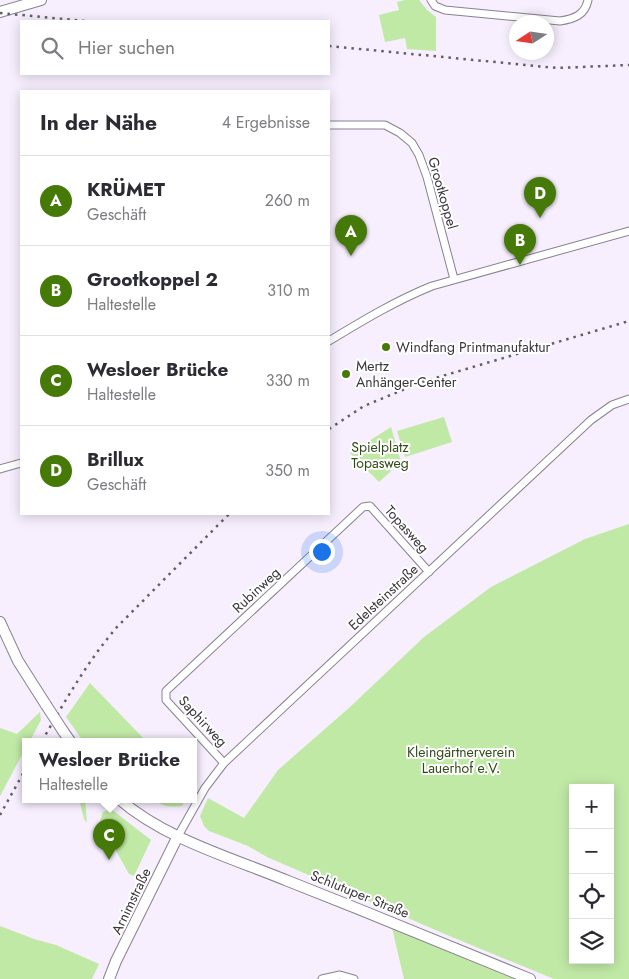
<!DOCTYPE html>
<html lang="de">
<meta charset="utf-8">
<style>
body{margin:0;font-family:Jost,sans-serif;background:#f2f2f3;color:#2b2b33}
.controls{position:absolute;right:15px;bottom:15px;display:grid;overflow:hidden;border-radius:0px;box-shadow:0 2px 12px #0003}
.controls button{width:45px;height:45px;display:grid;place-items:center;padding:0;border:0;border-bottom:1px solid #e1e1e2;background:#fff;color:#2b2b33;font:25px sans-serif}
.compass{position:absolute;left:509px;top:15px;width:45px;height:45px;border-radius:50%;background:#fff;box-shadow:0 2px 12px #0003;rotate:258deg}
.you{position:absolute;left:321px;top:551px;width:18px;height:18px;margin:-12px;border:4px solid #fff;border-radius:50%;background:#1a73e8;box-shadow:0 0 0 8px #1a73e833}
.badge{display:grid;place-items:center;width:32px;height:32px;border-radius:50%;background:#457908;color:#fff;font-size:16px;font-weight:700}
.pin{position:absolute;translate:-50% -41px;filter:drop-shadow(0 1px 2px #0008)}
.pin::after{content:'';position:absolute;top:26px;width:18px;height:15px;background:inherit;clip-path:polygon(0 0,100% 0,50% 100%)}
.popup{position:absolute;left:22px;top:738px;width:175px;height:65px;box-sizing:border-box;display:grid;place-content:center;border-radius:0px;background:#fff;filter:drop-shadow(0 1px 4px #0005);font-size:16px;white-space:nowrap;color:#7c7c81}
.popup b{font-size:19px;color:#2b2b33}
.popup::after{content:'';position:absolute;left:50%;top:100%;margin-left:-10px;border:10px solid transparent;border-top-color:#fff}
.list{margin:0;padding:0;list-style:none}
h2{display:flex;justify-content:space-between;align-items:center;height:65px;margin:0;padding:0 20px;font-size:21px}
h2 small{font-size:16px;font-weight:400;color:#7c7c81}
.list li{display:grid;grid-template-columns:32px 1fr auto;gap:15px;align-items:center;box-sizing:border-box;height:90px;padding:0 20px;border-top:1px solid #e1e1e2}
.list b{display:block;font-size:19px;white-space:nowrap}
.list p{margin:0;font-size:16px;white-space:nowrap;color:#7c7c81}
.list em{font-size:16px;font-style:normal;color:#7c7c81}
.icon{flex:none;width:28px;height:28px;fill:none;stroke:currentColor;stroke-width:2;stroke-linecap:round;stroke-linejoin:round}
.map{position:relative;flex:none;width:629px;height:979px;overflow:hidden}
.search{position:absolute;background:#fff;box-shadow:0 2px 12px #0003;left:20px;top:20px;width:310px;height:55px;display:flex;align-items:center;gap:12px;box-sizing:border-box;padding:0 18px;border-radius:0px;color:#7c7c81;font-size:19px}
.panel{position:absolute;background:#fff;box-shadow:0 2px 12px #0003;left:20px;top:90px;width:310px;height:425px;border-radius:0px}
.map>svg:first-child{display:block}
.green{fill:#c1e9a6;fill-rule:evenodd}
.lines{fill:none;stroke-linecap:round;stroke-linejoin:round}
.street-casing{stroke:#898190;stroke-width:9}
.secondary-casing{stroke:#898190;stroke-width:12}
.street{stroke:#fff;stroke-width:7}
.secondary{stroke:#fff;stroke-width:10}
.rail{stroke:#635f67;stroke-width:2.5;stroke-dasharray:2.5 5;stroke-linecap:butt}
.secondary-bridge-casing{stroke:#898190;stroke-width:12;stroke-linecap:butt}
.secondary-bridge{stroke:#fff;stroke-width:10}
.poi-dot{fill:#457908;stroke:#fff;stroke-width:2}
.labels{text-anchor:middle;dominant-baseline:central;stroke-width:4;stroke-linejoin:round;paint-order:stroke}
.street-label{font-size:14px;fill:#38353b;stroke:#fff}
.poi-label{font-size:14px;fill:#38353b;stroke:#fff;text-anchor:start}
.park-label{font-size:14px;fill:#2f4b17;stroke:#fff}
</style>
<div class="map">
<svg width="629" height="979" viewBox="0 0 629 979">
<rect width="100%" height="100%" fill="#f7eefe"/>
<g class="green">
<polygon points="405,0 419,0 427,10 436,17 436,51 407,49 405,38 385,42 379,15 399,10 397,2"/>
<polygon points="444,417 452,442 405,457 397,431"/>
<polygon points="391,427 401,462 379,482 350,453"/>
<path d="M629,524v455h-75l-107,-44 -180,-78 -19,-11 -39,-15 -5,-5 -4,-10 8,-18 36,20 34,-48 72,-63 74,-70 67,-50 94,-48zM573,788h37v172h-37z"/>
<polygon points="90,683 146,741 83,741 66,717"/>
<polygon points="40,712 41,720 30,741 25,741 25,749 0,796 0,728 17,734"/>
<polygon points="79,799 85,799 87,823 84,819"/>
<path d="M152,799h34l-4,7c-13,2 -19,0 -30,-7z"/>
<polygon points="111,809 151,840 134,876 129,874 100,822 103,812"/>
<polygon points="0,926 34,939 56,945 99,964 92,979 0,979"/>
<polygon points="392,928 514,979 404,979"/>
</g>
<g class="lines">
<defs>
<g id="street">
<path d="M431,0l4,6 10,4 115,11c14,-2 25,-6 28,-21"/>
<polyline points="329,125 385,125 400,133 412,143 419,155 427,177 454,279"/>
<path d="M329,341c33,-20 66,-40 103,-55l197,-55"/>
<polyline points="0,469 21,463"/>
<polyline points="224,763 166,700 166,691 363,507 370,506 429,572"/>
<polyline points="178,836 205,788 224,763 591,420 612,405 629,399"/>
<polyline points="322,979 340,975 354,979"/>
</g>
<g id="secondary">
<polyline points="0,12 41,0"/>
<polyline points="0,622 18,661 46,705"/>
<polyline points="63,731 70,741"/>
<path d="M119,799c46,40 113,59 169,82 81,32 162,65 242,98"/>
<polyline points="109,979 116,961 178,836"/>
</g>
</defs>
<use href="#street" class="street-casing"/>
<use href="#secondary" class="secondary-casing"/>
<use href="#street" class="street"/>
<use href="#secondary" class="secondary"/>
<g class="rail">
<polyline points="0,13 85,21"/>
<polyline points="329,46 557,68 629,65"/>
<polyline points="329,429 364,406 422,382 629,321"/>
<path d="M42,741c23,-40 45,-79 75,-114l112,-113"/>
<polyline points="0,815 25,770"/>
</g>
<defs>
<polyline id="secondary-bridge" points="46,705 63,731"/>
</defs>
<use href="#secondary-bridge" class="secondary-bridge-casing"/>
<use href="#secondary-bridge" class="secondary-bridge"/>
</g>
<g class="poi-dot">
<circle cx="386" cy="347" r="5"/>
<circle cx="346" cy="374" r="5"/>
</g>
<g class="labels">
<g class="street-label">
<text transform="translate(443 193) rotate(74)">Grootkoppel</text>
<text transform="translate(407 529) rotate(48)">Topasweg</text>
<text transform="translate(256 590) rotate(-43)">Rubinweg</text>
<text transform="translate(383 597) rotate(-43)">Edelsteinstraße</text>
<text transform="translate(203 721) rotate(47)">Saphirweg</text>
<text transform="translate(360 894) rotate(22)">Schlutuper Straße</text>
<text transform="translate(131 901) rotate(-64)">Arnimstraße</text>
</g>
<g class="poi-label">
<text x="396" y="347">Windfang Printmanufaktur</text>
<text x="356" y="366">Mertz<tspan x="356" dy="16">Anhänger-Center</tspan></text>
</g>
<g class="park-label">
<text x="380" y="447">Spielplatz<tspan x="380" dy="16">Topasweg</tspan></text>
<text x="461" y="752">Kleingärtnerverein<tspan x="461" dy="16">Lauerhof e.V.</tspan></text>
</g>
</g>
</svg>
<div class="controls">
<button>+</button>
<button>−</button>
<button><svg class="icon" aria-label="locate" viewBox="0 0 24 24"><circle cx="12" cy="12" r="6"/><path d="M12 2v4M12 18v4M2 12h4M18 12h4"/></svg></button>
<button><svg class="icon" aria-label="layers" viewBox="0 0 24 24"><path d="M12 4l9 5-9 5-9-5zM3 14l9 5 9-5"/></svg></button>
</div>
<svg class="compass" viewBox="-18 -18 36 36"><path d="M0-13l5 13h-10z" fill="#e53935"/><path d="M0 13l5-13h-10z" fill="#7c7c81"/></svg>
<div class="you"></div>
<div class="pin badge" style="left:351px;top:256px">A</div>
<div class="pin badge" style="left:520px;top:265px">B</div>
<div class="pin badge" style="left:109px;top:860px">C</div>
<div class="popup"><b>Wesloer Brücke</b>Haltestelle</div>
<div class="pin badge" style="left:540px;top:218px">D</div>
<div class="search"><svg class="icon" aria-label="search" viewBox="0 0 24 24"><circle cx="10" cy="10" r="6"/><path d="M15 15l6 6"/></svg>Hier suchen</div>
<section class="panel">
<h2>In der Nähe<small>4 Ergebnisse</small></h2>
<ul class="list">
<li><span class="badge">A</span><div><b>KRÜMET</b><p>Geschäft</p></div><em>260 m</em></li>
<li><span class="badge">B</span><div><b>Grootkoppel 2</b><p>Haltestelle</p></div><em>310 m</em></li>
<li><span class="badge">C</span><div><b>Wesloer Brücke</b><p>Haltestelle</p></div><em>330 m</em></li>
<li><span class="badge">D</span><div><b>Brillux</b><p>Geschäft</p></div><em>350 m</em></li>
</ul>
</section>
</div>
